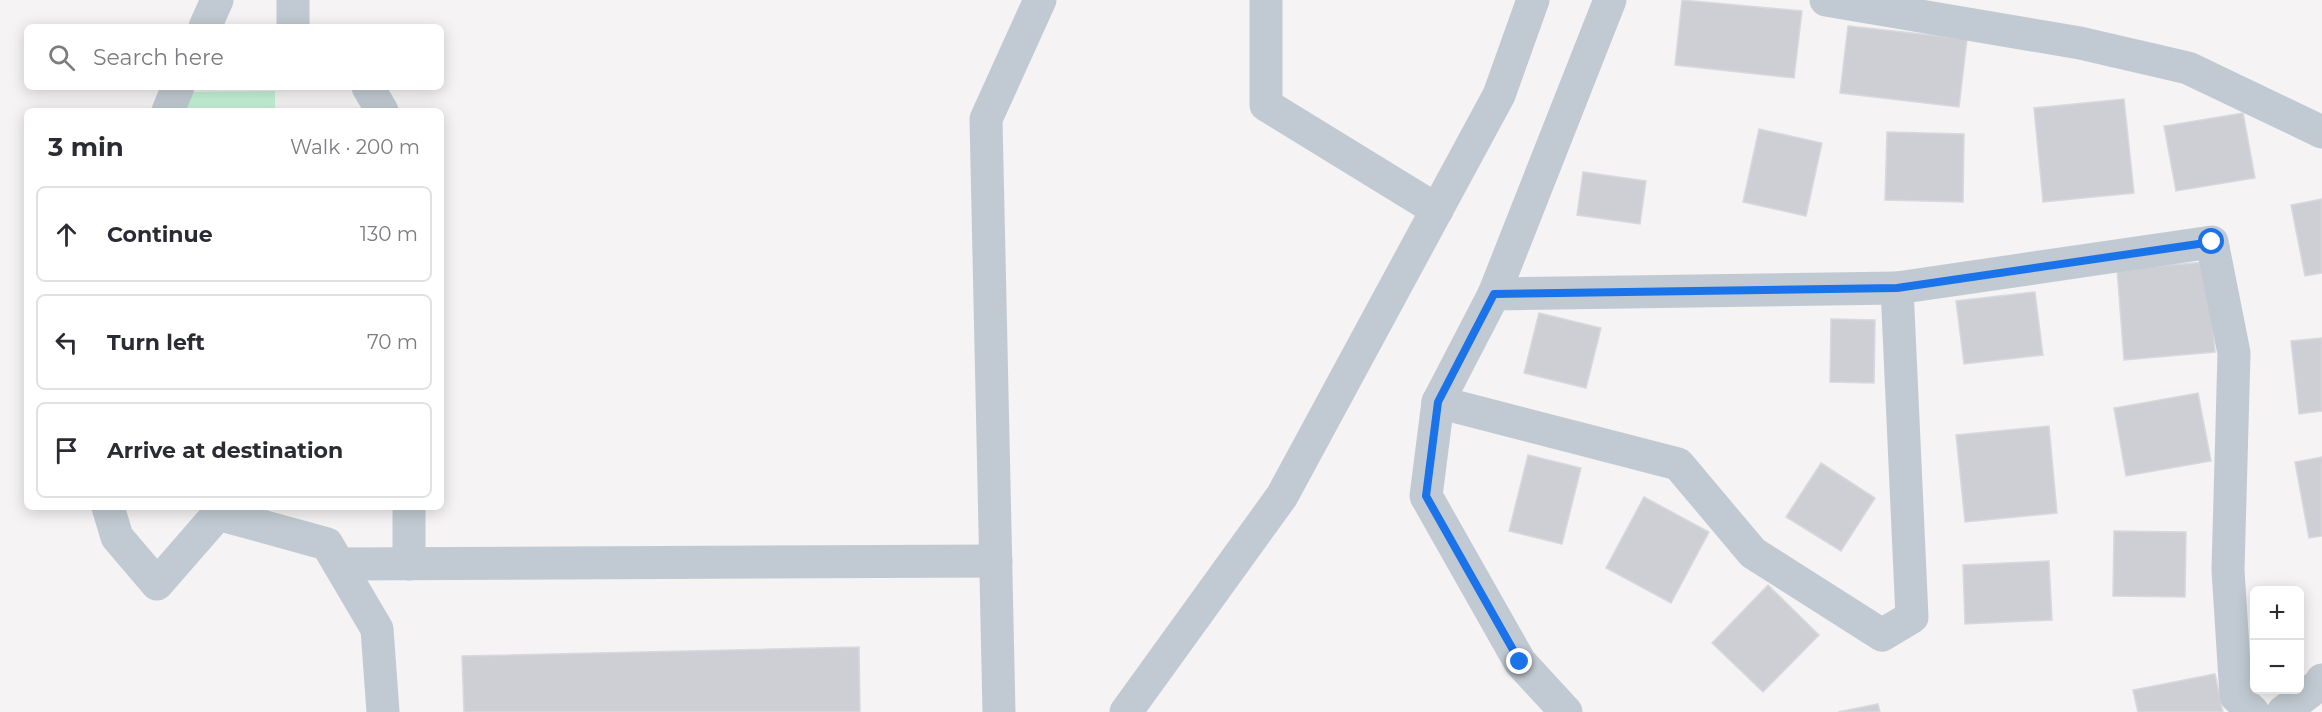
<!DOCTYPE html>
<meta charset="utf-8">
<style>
body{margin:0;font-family:Montserrat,sans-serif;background:#f2f2f3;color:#2b2b33}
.controls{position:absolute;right:18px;bottom:18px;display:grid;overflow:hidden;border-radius:9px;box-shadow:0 3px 15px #0003}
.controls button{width:54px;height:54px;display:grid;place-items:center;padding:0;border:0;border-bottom:2px solid #e1e1e2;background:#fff;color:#2b2b33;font:30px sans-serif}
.stop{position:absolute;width:18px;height:18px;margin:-14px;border:4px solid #1a73e8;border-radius:50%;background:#fff}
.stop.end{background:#1a73e8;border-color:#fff;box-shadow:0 2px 6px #0008}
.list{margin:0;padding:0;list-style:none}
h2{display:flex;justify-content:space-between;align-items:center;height:78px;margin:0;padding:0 24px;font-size:26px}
h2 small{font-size:20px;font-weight:400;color:#7c7c81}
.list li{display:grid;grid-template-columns:39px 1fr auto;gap:18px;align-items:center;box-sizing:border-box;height:96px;margin:0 12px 12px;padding:0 12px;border:2px solid #e1e1e2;border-radius:9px}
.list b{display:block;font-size:22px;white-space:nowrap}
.list em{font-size:20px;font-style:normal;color:#7c7c81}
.icon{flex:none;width:33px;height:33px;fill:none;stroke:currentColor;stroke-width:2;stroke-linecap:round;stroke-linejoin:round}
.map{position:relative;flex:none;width:2322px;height:712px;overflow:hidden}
.search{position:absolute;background:#fff;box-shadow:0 3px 15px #0003;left:24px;top:24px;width:420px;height:66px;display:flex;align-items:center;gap:15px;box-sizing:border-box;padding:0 21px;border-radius:9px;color:#7c7c81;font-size:22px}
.panel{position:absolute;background:#fff;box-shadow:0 3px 15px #0003;left:24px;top:108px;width:420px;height:402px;border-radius:9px}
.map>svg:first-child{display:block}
.green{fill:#c3f1d5}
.building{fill:#cdcfd5;stroke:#d7d9de;stroke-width:1.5}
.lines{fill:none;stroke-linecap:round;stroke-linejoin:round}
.street{stroke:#c1cad2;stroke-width:33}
.route{stroke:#1a73e8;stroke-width:8}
</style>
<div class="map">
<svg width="2322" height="712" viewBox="0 0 2322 712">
<rect width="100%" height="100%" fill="#f5f3f3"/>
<polygon class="green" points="275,91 275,111 184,111 184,92"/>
<g class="building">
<polygon points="1682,0 1802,11 1794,78 1675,65"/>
<polygon points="1848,26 1967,39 1959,107 1840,93"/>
<polygon points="2124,99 2134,193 2043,202 2034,108"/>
<polygon points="2243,113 2255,178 2176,191 2164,126"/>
<polygon points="1759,129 1822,143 1806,216 1743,202"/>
<polygon points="1887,132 1964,134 1963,202 1885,200"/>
<polygon points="1583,172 1646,181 1640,224 1577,215"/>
<polygon points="2322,199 2322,273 2305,276 2291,205"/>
<polygon points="2207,262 2215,352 2124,360 2117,269"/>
<polygon points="2035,292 2043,355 1964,364 1956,301"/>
<polygon points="1539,313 1601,328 1586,388 1524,373"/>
<polygon points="1831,319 1875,320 1874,383 1830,382"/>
<polygon points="2322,338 2322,411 2299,414 2291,341"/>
<polygon points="2198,393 2211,461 2126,476 2114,408"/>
<polygon points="2049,426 2057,513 1965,522 1956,435"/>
<polygon points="1528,455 1581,468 1562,544 1509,531"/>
<polygon points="2322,457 2322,536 2309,538 2295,462"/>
<polygon points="1821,463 1875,498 1841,551 1786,517"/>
<polygon points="1644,497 1709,532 1671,603 1606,568"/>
<polygon points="2114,531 2186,532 2185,597 2113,596"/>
<polygon points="2049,561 2052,620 1965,624 1963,565"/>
<polygon points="1768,585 1819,635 1763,692 1712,643"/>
<polygon points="859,647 860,712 464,712 462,656"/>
<polygon points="2215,674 2223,712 2138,712 2133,690"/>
<polygon points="1878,704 1880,712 1838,712"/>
</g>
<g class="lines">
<g class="street">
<polyline points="293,0 293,27"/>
<polyline points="1266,0 1266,105 1437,210"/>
<polyline points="1826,0 2080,43 2188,68 2322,132"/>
<polyline points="205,27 217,0"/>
<polyline points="368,87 382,111"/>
<polyline points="168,111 178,87"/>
<polyline points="1494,294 1897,288"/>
<polyline points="1438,402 1678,464 1753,553 1882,635 1912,617 1897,288 2212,242 2234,353 2228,570 2236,696 2253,712"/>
<polyline points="108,507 117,537 157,584 218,514 327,544 377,629 383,712"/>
<polyline points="409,507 409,564"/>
<polyline points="339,564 996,561"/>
<polyline points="999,712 986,119 1040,0"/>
<polyline points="1126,712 1282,496 1499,95 1533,0"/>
<polyline points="1566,712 1520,662 1426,496 1438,402 1494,294 1610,0"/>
<polyline points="2283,712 2319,685 2322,680"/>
</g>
</g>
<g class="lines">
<polyline class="route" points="1520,662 1426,496 1438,402 1494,294 1897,288 2212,242"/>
</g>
</svg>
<div class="controls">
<button>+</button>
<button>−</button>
</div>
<div class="stop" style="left:2212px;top:242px"></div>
<div class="stop end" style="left:1520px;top:662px"></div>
<div class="search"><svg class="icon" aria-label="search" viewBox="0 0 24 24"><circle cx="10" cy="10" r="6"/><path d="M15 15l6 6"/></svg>Search here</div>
<section class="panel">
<h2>3 min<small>Walk · 200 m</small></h2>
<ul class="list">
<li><svg class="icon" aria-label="ahead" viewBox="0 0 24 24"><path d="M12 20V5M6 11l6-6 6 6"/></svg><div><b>Continue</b></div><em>130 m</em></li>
<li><svg class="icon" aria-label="left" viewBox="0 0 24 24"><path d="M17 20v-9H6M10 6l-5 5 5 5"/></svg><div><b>Turn left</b></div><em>70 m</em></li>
<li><svg class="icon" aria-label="arrive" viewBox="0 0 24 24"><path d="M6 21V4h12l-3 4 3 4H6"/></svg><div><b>Arrive at destination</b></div></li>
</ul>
</section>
</div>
